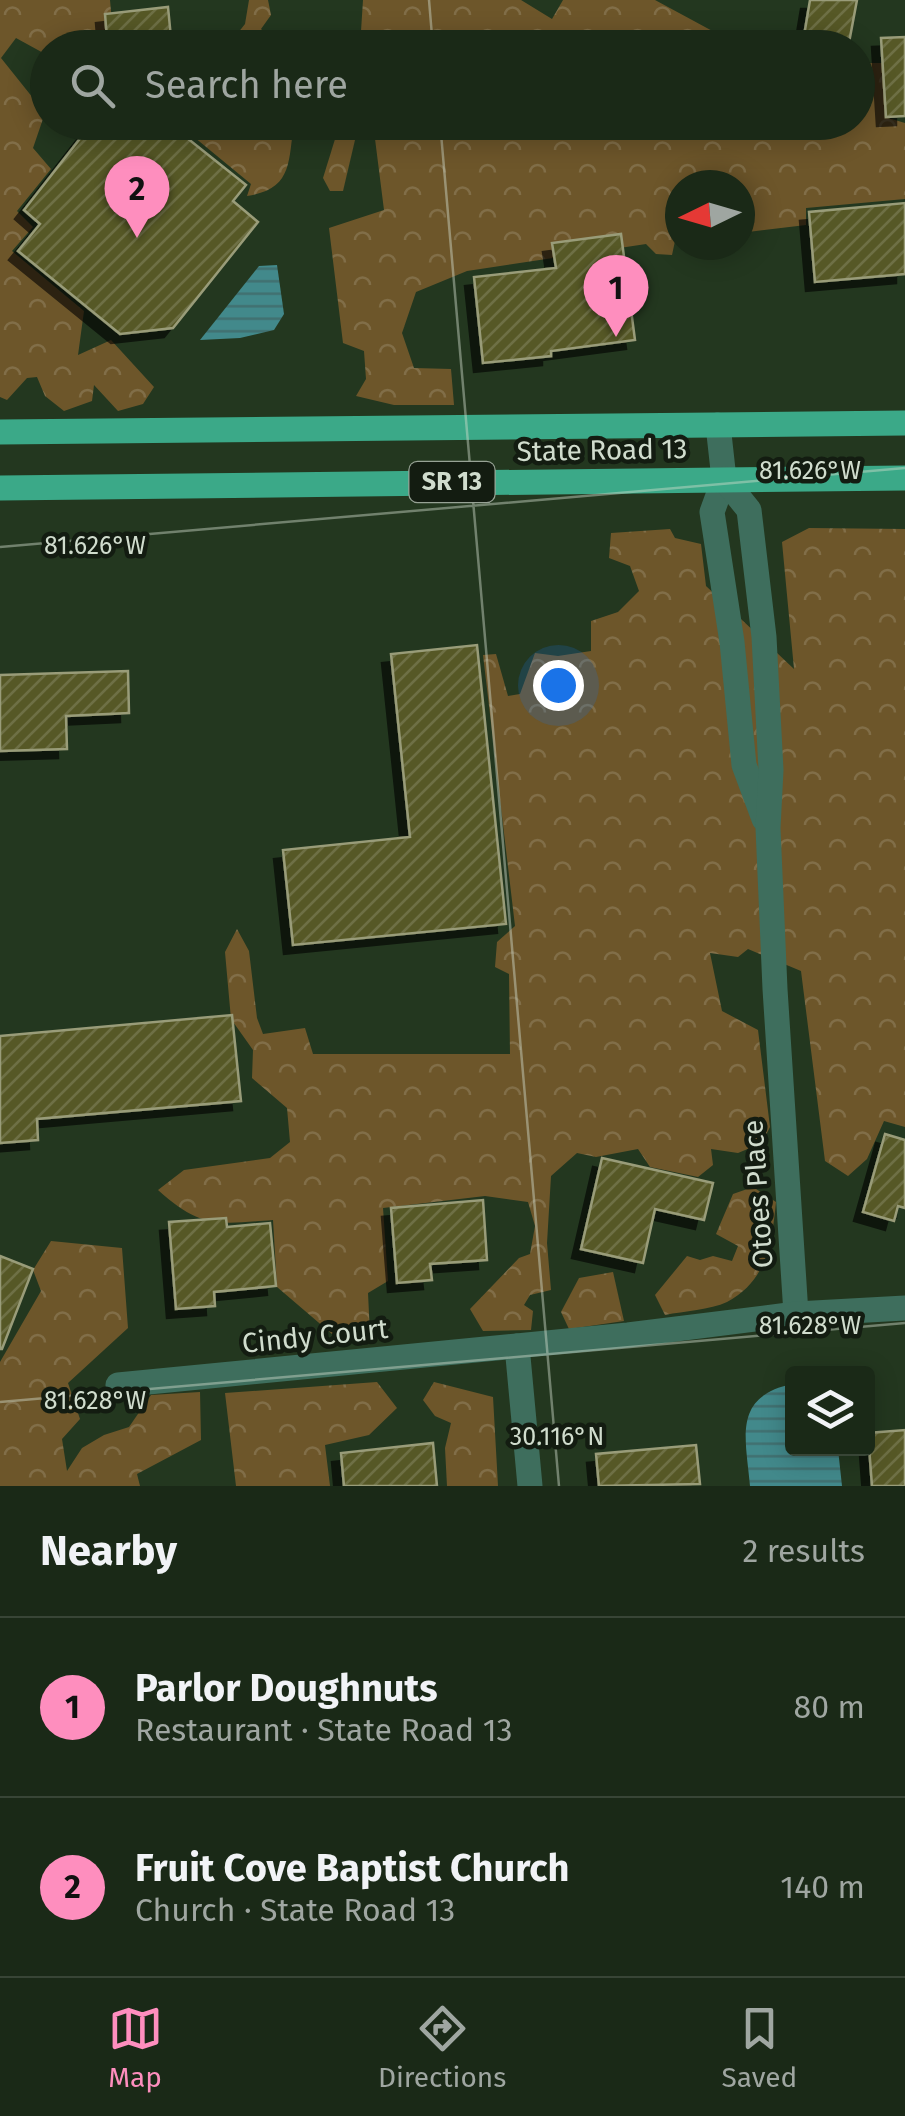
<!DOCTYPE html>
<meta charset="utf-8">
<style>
body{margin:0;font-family:"Fira Sans",sans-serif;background:#233120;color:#f1f3f6}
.controls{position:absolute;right:30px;bottom:30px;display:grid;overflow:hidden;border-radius:10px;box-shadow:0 5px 25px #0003}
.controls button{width:90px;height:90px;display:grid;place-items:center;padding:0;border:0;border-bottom:2px solid #384536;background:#1a2917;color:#f1f3f6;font:50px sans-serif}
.compass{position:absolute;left:665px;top:170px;width:90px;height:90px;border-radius:50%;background:#1a2917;box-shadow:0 5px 25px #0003;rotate:265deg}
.you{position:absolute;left:558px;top:685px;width:35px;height:35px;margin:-25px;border:8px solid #fff;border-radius:50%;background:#1a73e8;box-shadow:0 0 0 15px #1a73e833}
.badge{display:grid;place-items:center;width:65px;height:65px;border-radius:50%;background:#fe8ebe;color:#111;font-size:32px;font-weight:700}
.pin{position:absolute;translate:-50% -82px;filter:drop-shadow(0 2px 5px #0008)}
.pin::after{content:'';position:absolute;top:52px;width:35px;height:30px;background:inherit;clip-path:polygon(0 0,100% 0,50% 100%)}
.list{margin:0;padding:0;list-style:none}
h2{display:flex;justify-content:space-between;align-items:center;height:130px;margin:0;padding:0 40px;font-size:42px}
h2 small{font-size:32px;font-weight:400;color:#9fa6a1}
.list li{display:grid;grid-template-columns:65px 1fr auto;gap:30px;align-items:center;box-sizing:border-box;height:180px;padding:0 40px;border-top:2px solid #384536}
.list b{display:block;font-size:38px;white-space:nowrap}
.list p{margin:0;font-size:32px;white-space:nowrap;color:#9fa6a1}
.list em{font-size:32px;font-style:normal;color:#9fa6a1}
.icon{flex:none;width:55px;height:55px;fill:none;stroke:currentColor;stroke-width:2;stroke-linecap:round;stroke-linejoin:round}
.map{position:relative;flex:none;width:905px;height:1486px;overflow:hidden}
.search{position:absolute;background:#1a2917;box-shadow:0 5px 25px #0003;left:30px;right:30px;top:30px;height:110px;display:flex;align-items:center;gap:25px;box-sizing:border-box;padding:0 35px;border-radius:55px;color:#9fa6a1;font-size:38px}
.sheet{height:490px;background:#1a2917}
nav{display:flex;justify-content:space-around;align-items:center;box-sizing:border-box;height:140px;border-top:2px solid #384536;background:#1a2917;font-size:28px;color:#9fa6a1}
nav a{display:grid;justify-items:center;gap:5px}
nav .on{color:#fe8ebe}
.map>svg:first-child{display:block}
.forest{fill:url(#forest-crowns)}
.water{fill:url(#water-rules)}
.building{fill:url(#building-hatch);stroke:#999c79;stroke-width:2.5;filter:url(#shadow)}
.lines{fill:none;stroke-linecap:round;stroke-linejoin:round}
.minor{stroke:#3e6e5d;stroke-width:25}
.primary{stroke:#3ba988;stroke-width:25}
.ticks{fill:none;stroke:#d0dccd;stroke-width:2.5;stroke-opacity:0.45}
.labels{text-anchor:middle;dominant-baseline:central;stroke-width:9;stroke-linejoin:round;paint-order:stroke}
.shield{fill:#131c11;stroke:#97a295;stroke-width:2.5}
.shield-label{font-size:25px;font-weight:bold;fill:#d0dccd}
.street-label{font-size:28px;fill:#d0dccd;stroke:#131c11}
.ticks-label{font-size:25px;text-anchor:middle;fill:#d0dccd;stroke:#131c11;stroke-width:9;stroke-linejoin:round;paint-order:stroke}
</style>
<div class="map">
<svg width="905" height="1486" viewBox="0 0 905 1486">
<defs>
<pattern id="forest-crowns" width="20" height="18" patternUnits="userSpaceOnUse" patternTransform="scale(2.5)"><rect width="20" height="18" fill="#6d562a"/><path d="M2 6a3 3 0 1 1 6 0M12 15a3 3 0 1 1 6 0" fill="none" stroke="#816e48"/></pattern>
<pattern id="water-rules" width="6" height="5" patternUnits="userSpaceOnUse" patternTransform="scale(2.5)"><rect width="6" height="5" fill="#42898b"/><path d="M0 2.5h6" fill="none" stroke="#417070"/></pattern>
<pattern id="building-hatch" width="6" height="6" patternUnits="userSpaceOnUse" patternTransform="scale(2.5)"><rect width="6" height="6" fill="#575927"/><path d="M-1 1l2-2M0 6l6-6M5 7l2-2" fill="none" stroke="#6e7045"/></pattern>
<filter id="shadow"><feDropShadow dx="-9" dy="9" stdDeviation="0" flood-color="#0009"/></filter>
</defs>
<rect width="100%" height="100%" fill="#23371f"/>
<g class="forest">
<polygon points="0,0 110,0 112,22 137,47 48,48 47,55 16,38 1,58 45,113 33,148 51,169 17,211 33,227 12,251 84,311 78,355 111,340 154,387 143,404 118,411 94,385 92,401 64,411 45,396 37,377 27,378 7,400 0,397"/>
<polygon points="249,0 268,0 271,15 261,29 269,37 273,47 227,47 245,24"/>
<polygon points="363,0 521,0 552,19 563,0 655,0 742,47 360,47"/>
<polygon points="858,63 882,63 885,117 905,123 905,199 806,208 806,225 740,233 740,185 680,185 680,240 675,241 672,255 656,254 646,244 467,271 416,292 402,333 414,368 451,369 454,405 394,405 356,396 366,379 364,351 343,343 329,228 384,210 373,123 858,122"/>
<path d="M177,123h117c-6,39 -1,66 -47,73l4,-12z"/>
<polygon points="340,123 359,123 343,191 330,191 323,178"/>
<path d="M809,528l96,1v598l-21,-6 -17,38 -19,17 -23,-15 -24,-190 -53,-22 -10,8 -28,-4 12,58 36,19 12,97 -8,16 -24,10 -27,-4 2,16 -15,12 -48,-10 -12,-18 -42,8 -19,-4 -26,23 -4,67 4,47 -21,5 -6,10 9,6 -2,19 -48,1 -13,-22 49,-51 11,-4 5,-28 -7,-24 -43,-6 -102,12 5,73 -20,12 2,42 -38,-1 -55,-47 -4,-67c-55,4 -72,9 -115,-30l26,-20 86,-12 20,-16 -3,-34 -35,-30 1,-28 -22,-31 -6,-67 12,-23 12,22 8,67 6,16 42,-6 8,26h197l-1,-80 -14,-7 2,-25 18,-16 -32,-271 13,-1 12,42 12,-2 15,-41 23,3 33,-5v-30l27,-9 21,-21 -9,-25 -21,-8 2,-25 59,-4 5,9 26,6 5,42 88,83 -12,-127z"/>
<path d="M753,1187l23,15c-4,40 -9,79 -49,100 -17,8 -43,9 -62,13l-10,-20 32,-39 13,4 13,-4 19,5 6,-15 -22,-12 17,-40z"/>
<polygon points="51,1241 122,1248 128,1328 68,1383 80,1419 62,1439 67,1471 82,1448 104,1435 129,1427 151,1395 200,1392 201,1440 137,1474 140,1486 0,1486 0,1362 41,1291 33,1270"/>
<polygon points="613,1272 624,1321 569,1329 561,1312 579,1278"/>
<polygon points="377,1382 397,1408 369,1435 325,1445 330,1486 236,1486 225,1393"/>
<polygon points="434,1382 493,1397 498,1486 447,1486 445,1448 451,1423 435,1416 423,1400"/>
</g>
<g class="water">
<polygon points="277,265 284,314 274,330 240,338 200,340 259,266"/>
<path d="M792,1384v64l46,1 4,37h-92c-4,-48 -18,-89 42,-102z"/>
</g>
<g class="building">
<polygon points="810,0 857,0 848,48 803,42"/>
<polygon points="168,7 172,48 127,48 126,36 107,38 105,14"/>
<polygon points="905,37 905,116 886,117 881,38"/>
<polygon points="93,122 167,122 246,185 233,201 258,222 173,328 120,334 18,251 40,224 24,210"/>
<polygon points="905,203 905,274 815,282 809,212"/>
<polygon points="621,234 635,340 551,351 551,356 483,363 474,277 556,268 552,243"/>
<polygon points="477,645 506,924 293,945 283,850 410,837 391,654"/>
<polygon points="128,671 129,713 66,716 67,749 0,751 0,675"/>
<polygon points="232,1015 241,1101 37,1119 38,1140 0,1143 0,1036"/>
<polygon points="885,1134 905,1140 905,1208 898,1206 894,1221 863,1212"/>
<polygon points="602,1158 713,1183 704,1220 655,1209 643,1263 581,1249"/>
<polygon points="483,1200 487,1260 430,1264 432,1280 397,1283 391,1208"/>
<polygon points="226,1218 227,1227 270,1223 276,1286 214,1292 215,1306 176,1309 169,1222"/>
<polygon points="0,1256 33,1269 2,1349 0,1349"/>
<polygon points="905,1430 905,1486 872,1486 868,1433"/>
<polygon points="433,1443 437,1486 344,1486 341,1453"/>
<polygon points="696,1445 700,1484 599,1486 596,1454"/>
</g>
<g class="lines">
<g class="minor">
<polyline points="718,425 724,479 712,512 732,642 744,765 764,819"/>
<polyline points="724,479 749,510 764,637 771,770 768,828 775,989 796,1314"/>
<polyline points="517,1346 530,1486"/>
<polyline points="118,1385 628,1335 796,1314 905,1308"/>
</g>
<g class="primary">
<polyline points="0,432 905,423"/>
<polyline points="0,488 905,478"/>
</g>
</g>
<path class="ticks" d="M429,0l4,48M440,122l119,1364M0,547l905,-79M0,1402l905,-79"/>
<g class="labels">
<rect class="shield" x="409.5" y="462" width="85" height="40" rx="8"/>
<g class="shield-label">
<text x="452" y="482">SR 13</text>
</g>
<g class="street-label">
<text transform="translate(602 450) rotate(-1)">State Road 13</text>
<text transform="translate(758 1194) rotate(-94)">Otoes Place</text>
<text transform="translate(315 1336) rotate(-6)">Cindy Court</text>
</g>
</g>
<g class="ticks-label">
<text x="810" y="479">81.626°W</text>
<text x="95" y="554">81.626°W</text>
<text x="810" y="1334">81.628°W</text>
<text x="95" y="1409">81.628°W</text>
<text x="557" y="1445">30.116°N</text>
</g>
</svg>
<div class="controls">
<button><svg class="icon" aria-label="layers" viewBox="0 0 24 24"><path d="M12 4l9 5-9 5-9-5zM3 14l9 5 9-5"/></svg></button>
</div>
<svg class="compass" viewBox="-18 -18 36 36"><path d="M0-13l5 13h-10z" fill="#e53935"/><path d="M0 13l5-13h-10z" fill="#9fa6a1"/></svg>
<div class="you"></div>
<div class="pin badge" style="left:616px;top:337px">1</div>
<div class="pin badge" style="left:137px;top:238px">2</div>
<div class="search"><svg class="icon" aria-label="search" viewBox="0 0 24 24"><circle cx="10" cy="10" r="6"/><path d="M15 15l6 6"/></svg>Search here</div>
</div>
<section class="sheet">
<h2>Nearby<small>2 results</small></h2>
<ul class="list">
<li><span class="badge">1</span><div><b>Parlor Doughnuts</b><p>Restaurant · State Road 13</p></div><em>80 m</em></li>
<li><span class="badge">2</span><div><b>Fruit Cove Baptist Church</b><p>Church · State Road 13</p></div><em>140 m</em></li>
</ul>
</section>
<nav>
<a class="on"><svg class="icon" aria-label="map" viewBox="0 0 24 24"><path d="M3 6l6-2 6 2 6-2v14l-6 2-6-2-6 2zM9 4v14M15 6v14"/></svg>Map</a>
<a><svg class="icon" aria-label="directions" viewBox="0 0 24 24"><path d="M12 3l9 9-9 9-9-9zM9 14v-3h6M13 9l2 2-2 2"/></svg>Directions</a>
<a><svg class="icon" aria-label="saved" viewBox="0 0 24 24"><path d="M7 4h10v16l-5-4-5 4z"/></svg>Saved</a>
</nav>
